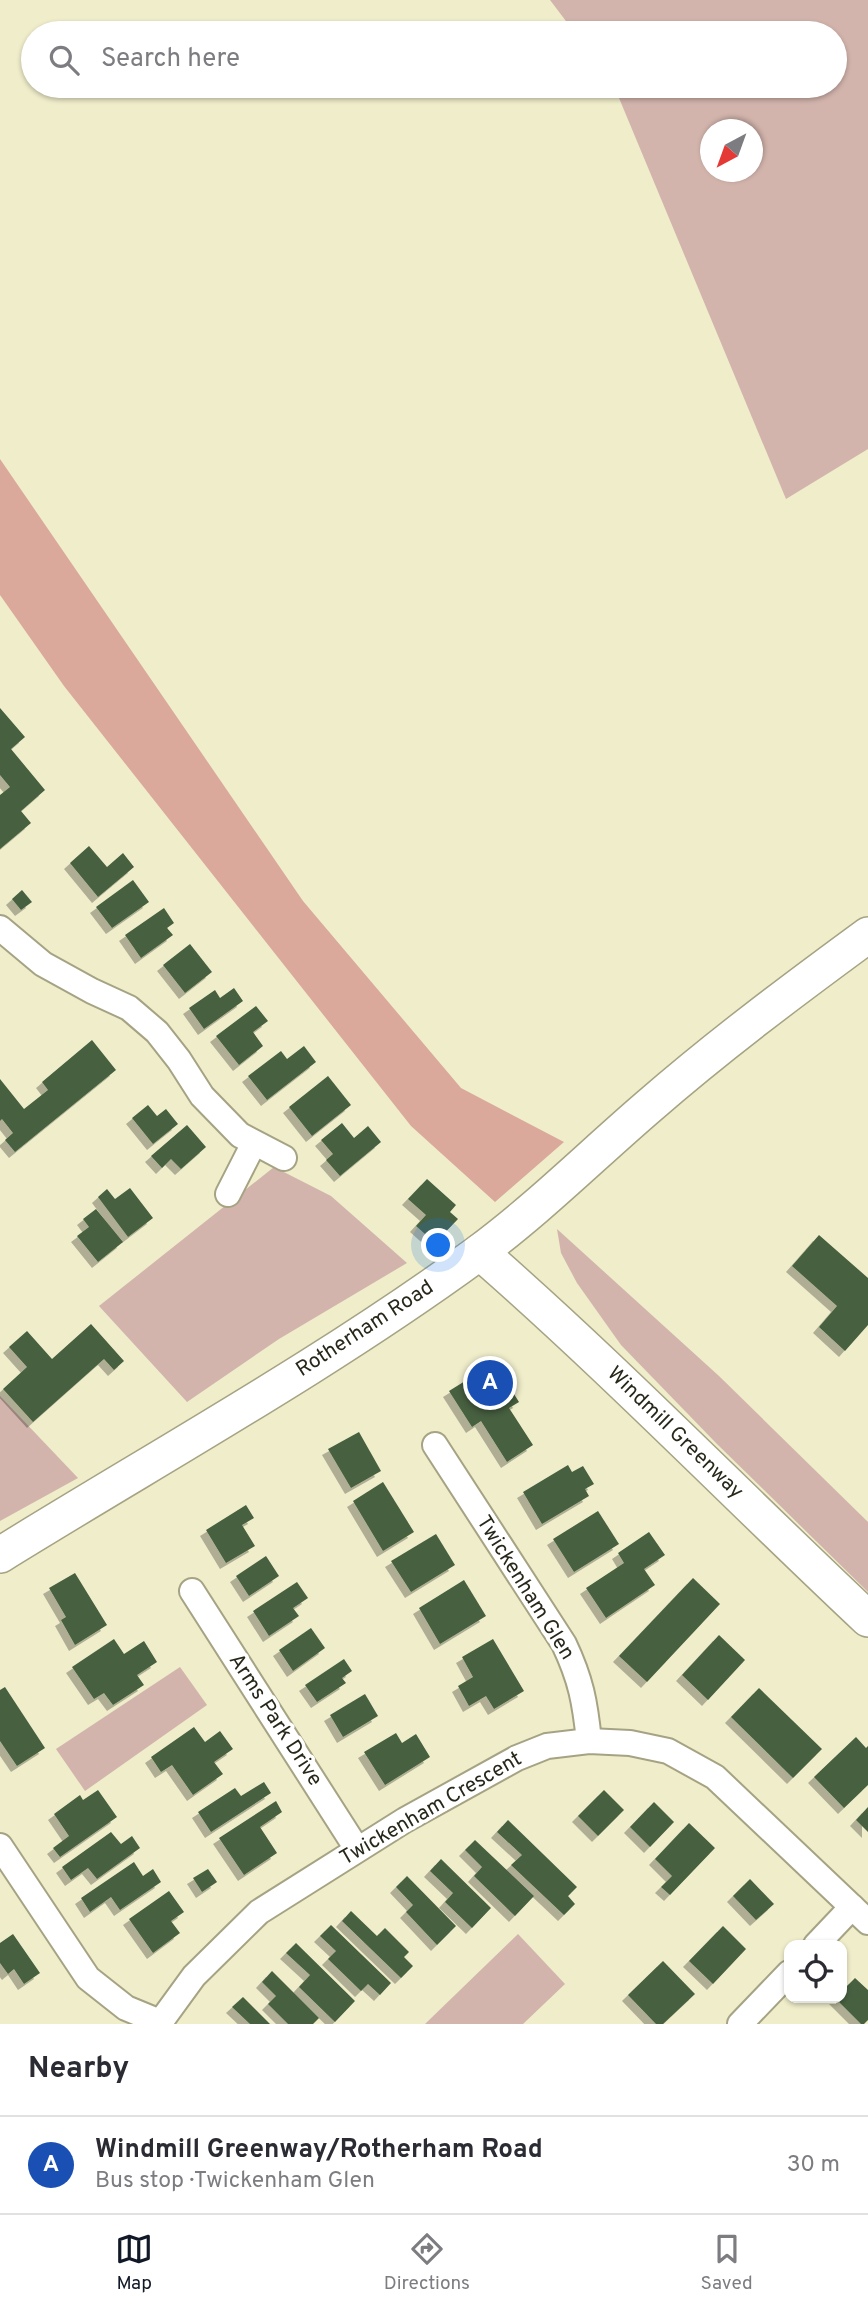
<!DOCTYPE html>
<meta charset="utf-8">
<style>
body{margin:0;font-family:Overpass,sans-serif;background:#f7f7f7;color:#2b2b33}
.controls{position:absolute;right:21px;bottom:21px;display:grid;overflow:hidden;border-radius:14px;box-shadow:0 2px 5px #0004}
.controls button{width:63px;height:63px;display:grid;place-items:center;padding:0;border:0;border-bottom:2px solid #e1e1e2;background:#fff;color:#2b2b33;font:35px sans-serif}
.compass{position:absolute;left:700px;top:119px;width:63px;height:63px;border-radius:50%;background:#fff;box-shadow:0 2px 5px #0004;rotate:221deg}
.you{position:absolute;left:439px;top:1246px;width:24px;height:24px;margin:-18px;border:5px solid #fff;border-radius:50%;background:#1a73e8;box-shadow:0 0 0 10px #1a73e833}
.badge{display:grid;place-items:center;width:46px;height:46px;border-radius:50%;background:#111827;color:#fff;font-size:23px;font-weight:700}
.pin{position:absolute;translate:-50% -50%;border:4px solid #fff;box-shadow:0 2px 7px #0006}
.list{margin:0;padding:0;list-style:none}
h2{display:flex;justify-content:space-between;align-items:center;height:91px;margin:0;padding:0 28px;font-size:30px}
h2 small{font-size:23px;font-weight:400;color:#7c7c81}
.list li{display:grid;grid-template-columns:46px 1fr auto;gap:21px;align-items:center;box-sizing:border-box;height:98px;padding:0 28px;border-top:2px solid #e1e1e2}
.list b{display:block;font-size:26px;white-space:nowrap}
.list p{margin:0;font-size:23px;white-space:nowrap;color:#7c7c81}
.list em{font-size:23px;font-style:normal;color:#7c7c81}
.icon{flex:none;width:38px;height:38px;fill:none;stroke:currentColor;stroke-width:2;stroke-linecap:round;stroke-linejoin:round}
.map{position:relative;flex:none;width:868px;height:2024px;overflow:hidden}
.search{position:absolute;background:#fff;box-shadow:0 2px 5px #0004;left:21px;right:21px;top:21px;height:77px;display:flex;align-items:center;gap:18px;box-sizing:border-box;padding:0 24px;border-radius:38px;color:#7c7c81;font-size:26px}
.sheet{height:189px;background:#fff}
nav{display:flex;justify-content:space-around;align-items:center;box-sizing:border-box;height:98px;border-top:2px solid #e1e1e2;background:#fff;font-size:19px;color:#7c7c81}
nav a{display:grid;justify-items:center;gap:4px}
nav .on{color:#111827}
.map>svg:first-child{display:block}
.green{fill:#d2b4ac;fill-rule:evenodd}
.forest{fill:#daa99b}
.building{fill:#46603f;filter:url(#shadow)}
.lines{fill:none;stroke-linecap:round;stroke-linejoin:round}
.street-casing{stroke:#a5a383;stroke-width:28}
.secondary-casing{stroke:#a5a383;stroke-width:38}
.street{stroke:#fff;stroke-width:24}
.secondary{stroke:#fff;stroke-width:35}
.labels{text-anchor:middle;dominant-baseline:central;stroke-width:7;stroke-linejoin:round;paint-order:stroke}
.street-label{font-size:21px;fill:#27271a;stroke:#fff}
</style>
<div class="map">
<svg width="868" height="2024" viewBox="0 0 868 2024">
<defs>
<filter id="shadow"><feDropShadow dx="-6" dy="6" stdDeviation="0" flood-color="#0004"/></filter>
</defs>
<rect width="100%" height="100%" fill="#efedca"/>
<g class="green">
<path d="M550,0h318v449l-82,50 -172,-413h221v-53h-260zM710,130h42v42h-42z"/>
<polygon points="274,1167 331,1196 407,1263 279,1339 187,1402 99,1306"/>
<polygon points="557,1229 719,1376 868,1522 868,1592 717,1444 621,1345 577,1283 561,1253"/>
<polygon points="0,1396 78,1478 0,1521"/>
<polygon points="180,1667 207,1705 85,1791 56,1749"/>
<polygon points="518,1934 565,1984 523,2024 425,2024"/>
</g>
<polygon class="forest" points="0,459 303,901 461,1088 564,1142 495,1202 411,1126 64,686 0,595"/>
<g class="building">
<polygon points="0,708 25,737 11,749 45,790 21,811 31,823 0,849 0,795 10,787 0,775"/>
<polygon points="89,846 107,867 123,853 134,867 98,897 70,863"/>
<polygon points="133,880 149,902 112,928 96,907"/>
<polygon points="22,890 32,902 21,910 12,899"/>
<polygon points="164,908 174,923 167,928 173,935 141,958 125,935"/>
<polygon points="190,944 212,972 185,993 163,965"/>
<polygon points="234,988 243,1001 204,1029 189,1008 215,990 220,998"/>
<polygon points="256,1006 268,1021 253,1032 263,1046 239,1065 216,1036"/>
<polygon points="92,1040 116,1070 15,1152 5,1140 13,1133 2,1119 0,1121 0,1079 24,1109 48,1090 42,1082"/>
<polygon points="304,1046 316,1062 267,1100 248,1076 281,1051 287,1059"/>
<polygon points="328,1076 351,1105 312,1136 289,1107"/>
<polygon points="148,1105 157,1116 166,1109 178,1124 153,1144 132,1118"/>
<polygon points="342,1123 354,1138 368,1126 381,1142 340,1176 326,1160 333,1154 321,1140"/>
<polygon points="187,1125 206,1147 181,1169 171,1159 162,1168 151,1156"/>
<polygon points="427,1179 456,1205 450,1212 458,1219 435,1243 416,1226 426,1215 408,1199"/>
<polygon points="130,1188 153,1218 128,1237 98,1197 107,1189 115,1199"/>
<polygon points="96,1209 123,1242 98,1262 77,1236 89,1227 83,1219"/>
<polygon points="819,1235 868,1278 868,1325 845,1351 819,1327 837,1306 792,1266"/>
<polygon points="91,1324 124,1361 114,1370 104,1359 33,1422 3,1389 27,1367 9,1347 27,1331 52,1359"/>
<polygon points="494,1363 519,1402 509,1408 533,1445 507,1462 481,1421 472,1427 449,1391"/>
<polygon points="359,1432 381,1471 351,1488 328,1449"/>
<polygon points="568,1465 572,1472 583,1466 594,1484 585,1489 589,1496 542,1524 523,1492"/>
<polygon points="383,1482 414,1532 383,1551 353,1501"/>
<polygon points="246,1505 254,1518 242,1525 255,1546 226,1563 206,1530"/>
<polygon points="598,1511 619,1544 574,1572 553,1539"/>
<polygon points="649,1532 665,1555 644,1569 655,1585 606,1618 586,1588 624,1563 618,1553"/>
<polygon points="436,1534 455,1565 411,1592 391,1561"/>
<polygon points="266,1556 279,1576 249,1596 236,1576"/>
<polygon points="75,1573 107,1625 75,1645 61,1620 66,1617 49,1588"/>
<polygon points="693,1578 720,1604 647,1682 619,1656"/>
<polygon points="464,1580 486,1616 440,1644 419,1608"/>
<polygon points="297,1582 308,1598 293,1608 299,1616 269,1636 253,1611"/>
<polygon points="311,1628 325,1648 293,1671 279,1650"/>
<polygon points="719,1635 745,1660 708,1700 682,1675"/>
<polygon points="114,1639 124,1654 144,1641 157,1662 137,1675 144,1685 113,1705 104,1693 94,1699 72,1667"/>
<polygon points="493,1639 524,1691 494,1709 486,1696 469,1706 458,1686 473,1677 462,1657"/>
<polygon points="344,1659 352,1671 342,1678 346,1683 317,1702 305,1685"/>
<polygon points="5,1687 45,1748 17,1766 0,1741 0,1690"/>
<polygon points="759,1688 822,1749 793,1778 731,1717"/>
<polygon points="365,1694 378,1716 343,1737 330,1715"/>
<polygon points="194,1727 205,1742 220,1731 233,1749 214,1762 223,1774 193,1795 172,1765 161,1772 151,1757"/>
<polygon points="396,1733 402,1743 416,1734 430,1757 385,1785 364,1752"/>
<polygon points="856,1737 866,1748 868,1746 868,1785 844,1808 814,1777"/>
<polygon points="264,1782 271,1793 211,1832 198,1812 235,1788 241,1796"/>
<polygon points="98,1790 117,1817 60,1857 53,1848 69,1836 54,1814 80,1795 83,1800"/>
<polygon points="604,1790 624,1810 598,1836 578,1816"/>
<polygon points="276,1801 282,1812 260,1827 277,1853 244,1875 219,1838"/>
<polygon points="654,1802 674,1822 650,1847 630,1827"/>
<polygon points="868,1807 868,1832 856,1820"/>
<polygon points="508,1820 577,1887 568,1896 575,1904 564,1915 511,1865 522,1855 497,1832"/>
<polygon points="689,1823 715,1848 670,1895 661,1887 672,1876 655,1859"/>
<polygon points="111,1832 121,1844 132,1836 140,1848 97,1879 88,1868 71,1880 62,1867"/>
<polygon points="475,1840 534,1896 515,1916 474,1876 482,1867 465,1850"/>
<polygon points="441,1859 491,1908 472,1928 445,1902 453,1893 430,1871"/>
<polygon points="134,1862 143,1876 153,1869 161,1882 120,1910 111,1897 90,1912 81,1898"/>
<polygon points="208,1869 217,1882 202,1892 193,1878"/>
<polygon points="407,1876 456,1926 437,1945 406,1912 413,1905 396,1887"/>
<polygon points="750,1879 774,1904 756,1920 733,1896"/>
<polygon points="169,1891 184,1912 171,1921 180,1933 153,1953 129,1919"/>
<polygon points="351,1911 377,1936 385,1928 409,1952 404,1957 413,1966 401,1978 342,1921"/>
<polygon points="331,1925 391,1983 380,1995 368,1984 361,1991 328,1959 336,1951 320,1936"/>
<polygon points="723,1926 746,1949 713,1984 689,1961"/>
<polygon points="13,1934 40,1973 24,1984 14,1969 8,1974 0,1963 0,1943"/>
<polygon points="296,1943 355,2001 335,2022 299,1987 310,1975 286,1953"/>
<polygon points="663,1961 695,1994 663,2024 656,2024 628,1995"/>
<polygon points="272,1971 319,2018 313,2024 288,2024 268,2004 276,1996 262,1982"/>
<polygon points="855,1978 868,1990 868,2020 864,2024 861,2024 835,1998 842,1998 842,1991"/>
<polygon points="243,1997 270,2024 250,2024 232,2007"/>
</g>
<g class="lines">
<defs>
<g id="street">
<polyline points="0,928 43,964 92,991 129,1008 157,1032 179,1060 202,1096 240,1135 284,1158"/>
<polyline points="228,1194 254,1143"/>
<path d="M435,1445l129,199c17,36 21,58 25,97"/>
<polyline points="192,1591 357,1849"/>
<polyline points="0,1846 88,1978 126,2008 160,2022"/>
<polyline points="816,1945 852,1907"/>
<polyline points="159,2024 194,1976 259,1912 405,1820 517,1758 547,1746 589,1741 630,1743 668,1751 715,1777 868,1922"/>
<polyline points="740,2024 789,1973"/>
</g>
<g id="secondary">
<path d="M480,1252c134,117 258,245 388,367"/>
<path d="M0,1555c160,-99 325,-190 477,-301 61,-45 114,-98 171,-147 70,-61 145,-117 220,-172"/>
</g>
</defs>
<use href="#street" class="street-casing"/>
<use href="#secondary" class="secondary-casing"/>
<use href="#street" class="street"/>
<use href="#secondary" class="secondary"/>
</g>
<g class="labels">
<g class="street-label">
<text transform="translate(365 1329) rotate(-33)">Rotherham Road</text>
<text transform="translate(675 1433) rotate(44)">Windmill Greenway</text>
<text transform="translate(525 1588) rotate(58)">Twickenham Glen</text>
<text transform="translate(275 1720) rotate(57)">Arms Park Drive</text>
<text transform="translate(431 1809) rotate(-30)">Twickenham Crescent</text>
</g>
</g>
</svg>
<div class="controls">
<button><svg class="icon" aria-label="locate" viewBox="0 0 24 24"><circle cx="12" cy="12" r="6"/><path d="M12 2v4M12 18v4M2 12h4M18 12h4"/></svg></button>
</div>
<svg class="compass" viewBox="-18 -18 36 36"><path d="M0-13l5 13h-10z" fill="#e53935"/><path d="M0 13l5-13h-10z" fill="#7c7c81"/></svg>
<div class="you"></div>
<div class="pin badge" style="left:490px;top:1383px;background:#1a4fb4">A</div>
<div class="search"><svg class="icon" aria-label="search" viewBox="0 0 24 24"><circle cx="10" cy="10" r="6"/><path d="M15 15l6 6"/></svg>Search here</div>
</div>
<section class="sheet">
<h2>Nearby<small></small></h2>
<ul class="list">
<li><span class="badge" style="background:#1a4fb4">A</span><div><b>Windmill Greenway/Rotherham Road</b><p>Bus stop · Twickenham Glen</p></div><em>30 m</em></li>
</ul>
</section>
<nav>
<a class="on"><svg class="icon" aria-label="map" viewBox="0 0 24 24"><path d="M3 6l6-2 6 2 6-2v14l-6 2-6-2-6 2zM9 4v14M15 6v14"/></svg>Map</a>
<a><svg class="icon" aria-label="directions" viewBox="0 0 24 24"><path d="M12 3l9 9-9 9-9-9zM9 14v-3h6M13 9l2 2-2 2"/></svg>Directions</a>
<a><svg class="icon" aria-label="saved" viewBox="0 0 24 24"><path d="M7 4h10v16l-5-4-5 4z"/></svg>Saved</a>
</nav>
